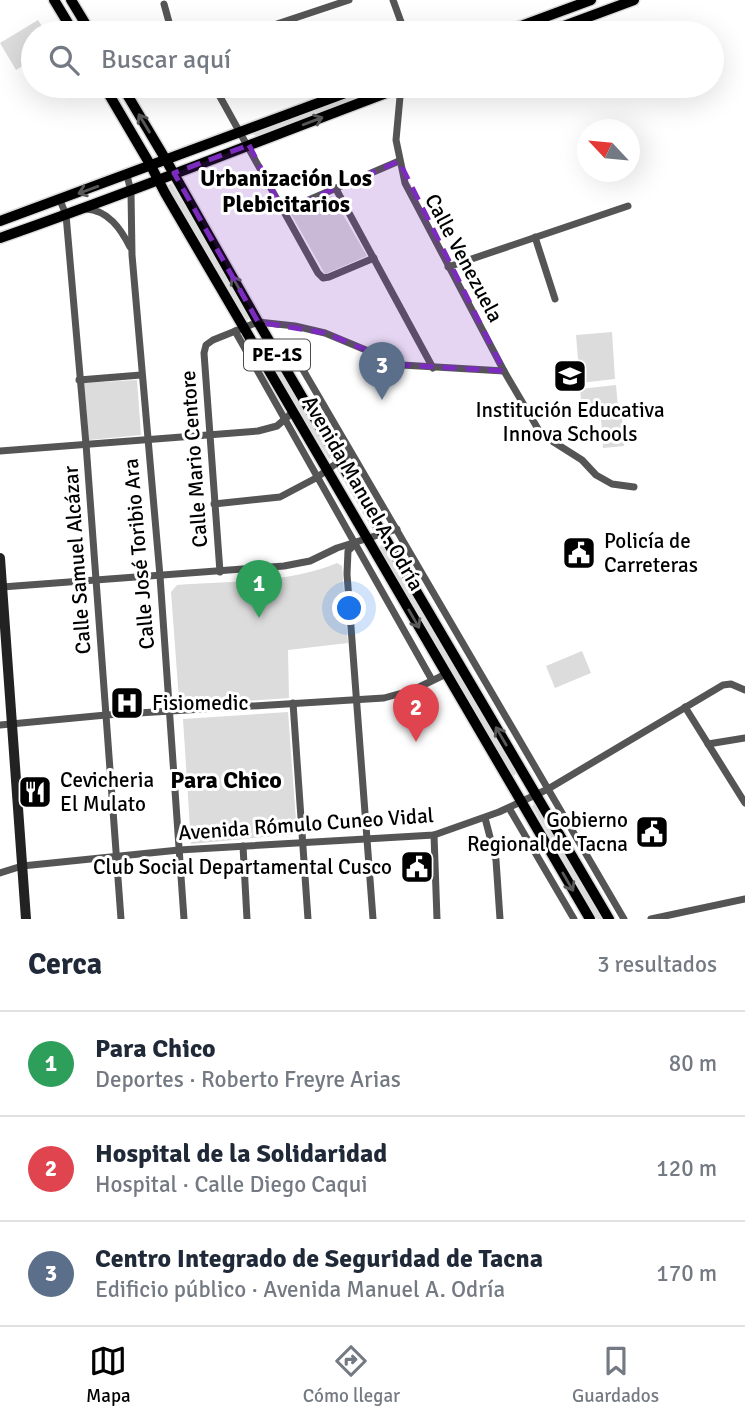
<!DOCTYPE html>
<html lang="es">
<meta charset="utf-8">
<style>
body{margin:0;font-family:Signika,sans-serif;background:#f2f2f3;color:#1f2937}
.compass{position:absolute;left:577px;top:119px;width:63px;height:63px;border-radius:50%;background:#fff;box-shadow:0 7px 28px #0002;rotate:296deg}
.you{position:absolute;left:350px;top:609px;width:24px;height:24px;margin:-18px;border:5px solid #fff;border-radius:50%;background:#1a73e8;box-shadow:0 0 0 10px #1a73e833}
.badge{display:grid;place-items:center;width:46px;height:46px;border-radius:50%;background:#000;color:#fff;font-size:23px;font-weight:700}
.pin{position:absolute;translate:-50% -58px;filter:drop-shadow(0 2px 4px #0008)}
.pin::after{content:'';position:absolute;top:37px;width:24px;height:21px;background:inherit;clip-path:polygon(0 0,100% 0,50% 100%)}
.list{margin:0;padding:0;list-style:none}
h2{display:flex;justify-content:space-between;align-items:center;height:91px;margin:0;padding:0 28px;font-size:30px}
h2 small{font-size:23px;font-weight:400;color:#747a83}
.list li{display:grid;grid-template-columns:46px 1fr auto;gap:21px;align-items:center;box-sizing:border-box;height:105px;padding:0 28px;border-top:2px solid #e0e1e3}
.list b{display:block;font-size:26px;white-space:nowrap}
.list p{margin:0;font-size:23px;white-space:nowrap;color:#747a83}
.list em{font-size:23px;font-style:normal;color:#747a83}
.icon{flex:none;width:38px;height:38px;fill:none;stroke:currentColor;stroke-width:2;stroke-linecap:round;stroke-linejoin:round}
.map{position:relative;flex:none;width:745px;height:919px;overflow:hidden}
.search{position:absolute;background:#fff;box-shadow:0 7px 28px #0002;left:21px;right:21px;top:21px;height:77px;display:flex;align-items:center;gap:18px;box-sizing:border-box;padding:0 24px;border-radius:38px;color:#747a83;font-size:26px}
.sheet{height:406px;background:#fff}
nav{display:flex;justify-content:space-around;align-items:center;box-sizing:border-box;height:98px;border-top:2px solid #e0e1e3;background:#fff;font-size:19px;color:#747a83}
nav a{display:grid;justify-items:center;gap:4px}
nav .on{color:#000}
.map>svg:first-child{display:block}
.green{fill:#dcdcdc}
.lines{fill:none;stroke-linecap:round;stroke-linejoin:round}
.primary-casing{stroke:#dbdbdb;stroke-width:13}
.trunk-casing{stroke:#dbdbdb;stroke-width:13}
.minor{stroke:#555;stroke-width:7}
.secondary{stroke:#222;stroke-width:10}
.primary{stroke:#000;stroke-width:10}
.trunk{stroke:#000;stroke-width:10}
.oneway{stroke:#595959}
.marked{fill:#7b2cbf;fill-opacity:0.2;stroke:#7b2cbf;stroke-width:5;stroke-dasharray:14 9;stroke-linejoin:round}
.labels{text-anchor:middle;dominant-baseline:central;stroke-width:6;stroke-linejoin:round;paint-order:stroke}
.shield{fill:#fff;stroke:#4c4c4c;stroke-width:2}
.shield-label{font-size:19px;font-weight:bold;fill:#000}
.street-label{font-size:21px;fill:#000;stroke:#fff}
.poi-label{font-size:21px;fill:#000;stroke:#fff;text-anchor:start}
.neighbourhood-label{font-size:23px;font-weight:bold;fill:#000;stroke:#fff}
.quarter-label{font-size:24px;font-weight:bold;fill:#000;stroke:#fff}
</style>
<div class="map">
<svg width="745" height="919" viewBox="0 0 745 919">
<rect width="100%" height="100%" fill="#fff"/>
<g class="green">
<polygon points="38,20 46,33 33,33 33,60 16,70 0,43"/>
<polygon points="376,86 392,86 258,137 252,134"/>
<polygon points="171,183 252,317 246,321 166,187"/>
<polygon points="332,196 367,256 325,274 290,212"/>
<polygon points="612,332 615,379 580,383 576,335"/>
<polygon points="269,352 333,456 329,459 265,356"/>
<polygon points="137,380 141,435 89,440 84,383"/>
<polygon points="616,385 618,407 582,411 580,389"/>
<polygon points="622,415 624,446 603,448 601,418"/>
<polygon points="382,544 385,545 517,770 515,775 511,777 378,549"/>
<path d="M337,563l5,3 6,77 -60,7 1,48 -101,7 -9,-5 -8,-108 6,-7c51,-4 114,-2 160,-22z"/>
<polygon points="582,651 591,673 555,688 546,666"/>
<polygon points="288,712 297,834 191,844 183,719"/>
<polygon points="535,803 603,919 597,919 532,806"/>
</g>
<g class="lines">
<defs>
<g id="primary">
<polyline points="54,0 74,33"/>
<polyline points="71,0 91,33"/>
<polyline points="104,86 151,166"/>
<polyline points="122,86 166,160"/>
</g>
<g id="trunk">
<polyline points="502,33 591,0"/>
<polyline points="545,33 634,0"/>
<polyline points="166,160 258,322 609,919"/>
<polyline points="151,166 165,193 590,919"/>
<polyline points="0,221 364,86"/>
<path d="M0,238c136,-47 270,-102 405,-152"/>
</g>
</defs>
<use href="#primary" class="primary-casing"/>
<use href="#trunk" class="trunk-casing"/>
<g class="minor">
<polyline points="393,0 405,33"/>
<polyline points="164,4 172,33"/>
<polyline points="250,33 349,0"/>
<polyline points="214,86 318,273 323,278 329,277 374,258"/>
<polyline points="401,86 396,140 405,183 504,371 541,434 582,460 596,475 612,484 634,487"/>
<polyline points="127,175 131,192 132,255 160,576 184,919"/>
<polyline points="336,189 433,368"/>
<polyline points="60,200 66,215 86,444 121,919"/>
<path d="M86,209c22,1 35,20 44,38"/>
<polyline points="283,211 399,161"/>
<polyline points="535,237 555,299"/>
<polyline points="448,267 628,206"/>
<polyline points="235,331 432,680"/>
<polyline points="275,352 292,351 624,919"/>
<polyline points="79,380 141,375"/>
<polyline points="0,451 258,431 277,426 293,412"/>
<polyline points="214,504 280,497 316,478 351,453"/>
<polyline points="355,544 348,551 347,574 373,919"/>
<polyline points="220,572 204,353 206,345 213,340 258,322 295,326 325,333 402,365 504,371"/>
<polyline points="2,587 284,566 310,561 337,548 397,529"/>
<polyline points="293,703 308,919"/>
<polyline points="685,707 745,803"/>
<polyline points="0,725 106,715 384,698 413,690 446,674"/>
<polyline points="708,744 745,738"/>
<polyline points="509,808 574,919"/>
<polyline points="485,818 496,860 500,919"/>
<polyline points="434,835 437,919"/>
<polyline points="243,846 247,919"/>
<polyline points="0,873 22,866 179,850 434,835 499,812 548,789 723,685 731,684 745,690"/>
<polyline points="651,919 745,899"/>
</g>
<polyline class="secondary" points="0,558 26,919"/>
<use href="#primary" class="primary"/>
<use href="#trunk" class="trunk"/>
</g>
<defs><path id="oneway-shaft" d="M-6 0H5M1.5-3L5.5 0L1.5 3" fill="none" stroke-width="1.6" stroke-linecap="round" stroke-linejoin="round" transform="scale(1.75)"/></defs>
<g class="oneway">
<use href="#oneway-shaft" transform="translate(313 121) rotate(-21)"/>
<use href="#oneway-shaft" transform="translate(144 123) rotate(-121)"/>
<use href="#oneway-shaft" transform="translate(88 190) rotate(160)"/>
<use href="#oneway-shaft" transform="translate(237 285) rotate(-120)"/>
<use href="#oneway-shaft" transform="translate(414 619) rotate(60)"/>
<use href="#oneway-shaft" transform="translate(501 736) rotate(-120)"/>
<use href="#oneway-shaft" transform="translate(568 882) rotate(60)"/>
</g>
<path class="marked" d="M249,145l34,66 116,-50 105,210 -102,-6 -77,-32 -67,-11 -84,-149z"/>
<defs>
<symbol id="school-square" viewBox="-11 -11 22 22"><rect x="-9" y="-9" width="18" height="18" rx="4" fill="#000" stroke="#fff"/><path d="M0-5L7-2L0 1L-7-2ZM-4 1L0 2.5L4 1V4Q0 6-4 4Z" fill="#fff"/></symbol>
<symbol id="civic-square" viewBox="-11 -11 22 22"><rect x="-9" y="-9" width="18" height="18" rx="4" fill="#000" stroke="#fff"/><path d="M-.6-6.5H3V-4.5H.6V-3L4-1V1h2V6H-6V1h2V-1L-.6-3ZM-1.2 2.5V6h2.4V2.5Z" fill="#fff"/></symbol>
<symbol id="hospital-square" viewBox="-11 -11 22 22"><rect x="-9" y="-9" width="18" height="18" rx="4" fill="#000" stroke="#fff"/><path d="M-5-5h3v3.5h4V-5h3V5h-3V1.5h-4V5h-3Z" fill="#fff"/></symbol>
<symbol id="restaurant-square" viewBox="-11 -11 22 22"><rect x="-9" y="-9" width="18" height="18" rx="4" fill="#000" stroke="#fff"/><path d="M-5-6h1v4h1v-4h1v4h1v-4h1v5L-1.5 .5V6h-2V.5L-5-1ZM5-6V6H3V1.5H1.5Q1.5-4 5-6Z" fill="#fff"/></symbol>
</defs>
<g fill-rule="evenodd">
<use href="#school-square" x="551" y="357" width="38" height="38"/>
<use href="#civic-square" x="560" y="534" width="38" height="38"/>
<use href="#hospital-square" x="108" y="684" width="38" height="38"/>
<use href="#restaurant-square" x="16" y="773" width="38" height="38"/>
<use href="#civic-square" x="633" y="813" width="38" height="38"/>
<use href="#civic-square" x="398" y="848" width="38" height="38"/>
</g>
<g class="labels">
<rect class="shield" x="244" y="339.5" width="66" height="31" rx="5"/>
<g class="shield-label">
<text x="277" y="355">PE-1S</text>
</g>
<g class="street-label">
<text transform="translate(464 258) rotate(62)">Calle Venezuela</text>
<text transform="translate(194 459) rotate(-94)">Calle Mario Centore</text>
<text transform="translate(363 493) rotate(60)">Avenida Manuel A. Odría</text>
<text transform="translate(139 554) rotate(-95)">Calle José Toribio Ara</text>
<text transform="translate(77 560) rotate(-94)">Calle Samuel Alcázar</text>
<text transform="translate(306 824) rotate(-4)">Avenida Rómulo Cuneo Vidal</text>
</g>
<g class="poi-label">
<text x="570" y="410" text-anchor="middle">Institución Educativa<tspan x="570" dy="24">Innova Schools</tspan></text>
<text x="604" y="541">Policía de<tspan x="604" dy="24">Carreteras</tspan></text>
<text x="152" y="703">Fisiomedic</text>
<text x="60" y="780">Cevicheria<tspan x="60" dy="24">El Mulato</tspan></text>
<text x="628" y="820" text-anchor="end">Gobierno<tspan x="628" dy="24">Regional de Tacna</tspan></text>
<text x="392" y="867" text-anchor="end">Club Social Departamental Cusco</text>
</g>
<g class="neighbourhood-label">
<text x="286" y="178">Urbanización Los<tspan x="286" dy="26">Plebicitarios</tspan></text>
</g>
<g class="quarter-label">
<text x="226" y="780">Para Chico</text>
</g>
</g>
</svg>
<svg class="compass" viewBox="-18 -18 36 36"><path d="M0-13l5 13h-10z" fill="#e53935"/><path d="M0 13l5-13h-10z" fill="#747a83"/></svg>
<div class="you"></div>
<div class="pin badge" style="left:259px;top:618px;background:#2e9e5b">1</div>
<div class="pin badge" style="left:416px;top:742px;background:#e0444e">2</div>
<div class="pin badge" style="left:382px;top:400px;background:#5c6f8a">3</div>
<div class="search"><svg class="icon" aria-label="search" viewBox="0 0 24 24"><circle cx="10" cy="10" r="6"/><path d="M15 15l6 6"/></svg>Buscar aquí</div>
</div>
<section class="sheet">
<h2>Cerca<small>3 resultados</small></h2>
<ul class="list">
<li><span class="badge" style="background:#2e9e5b">1</span><div><b>Para Chico</b><p>Deportes · Roberto Freyre Arias</p></div><em>80 m</em></li>
<li><span class="badge" style="background:#e0444e">2</span><div><b>Hospital de la Solidaridad</b><p>Hospital · Calle Diego Caqui</p></div><em>120 m</em></li>
<li><span class="badge" style="background:#5c6f8a">3</span><div><b>Centro Integrado de Seguridad de Tacna</b><p>Edificio público · Avenida Manuel A. Odría</p></div><em>170 m</em></li>
</ul>
</section>
<nav>
<a class="on"><svg class="icon" aria-label="map" viewBox="0 0 24 24"><path d="M3 6l6-2 6 2 6-2v14l-6 2-6-2-6 2zM9 4v14M15 6v14"/></svg>Mapa</a>
<a><svg class="icon" aria-label="directions" viewBox="0 0 24 24"><path d="M12 3l9 9-9 9-9-9zM9 14v-3h6M13 9l2 2-2 2"/></svg>Cómo llegar</a>
<a><svg class="icon" aria-label="saved" viewBox="0 0 24 24"><path d="M7 4h10v16l-5-4-5 4z"/></svg>Guardados</a>
</nav>
